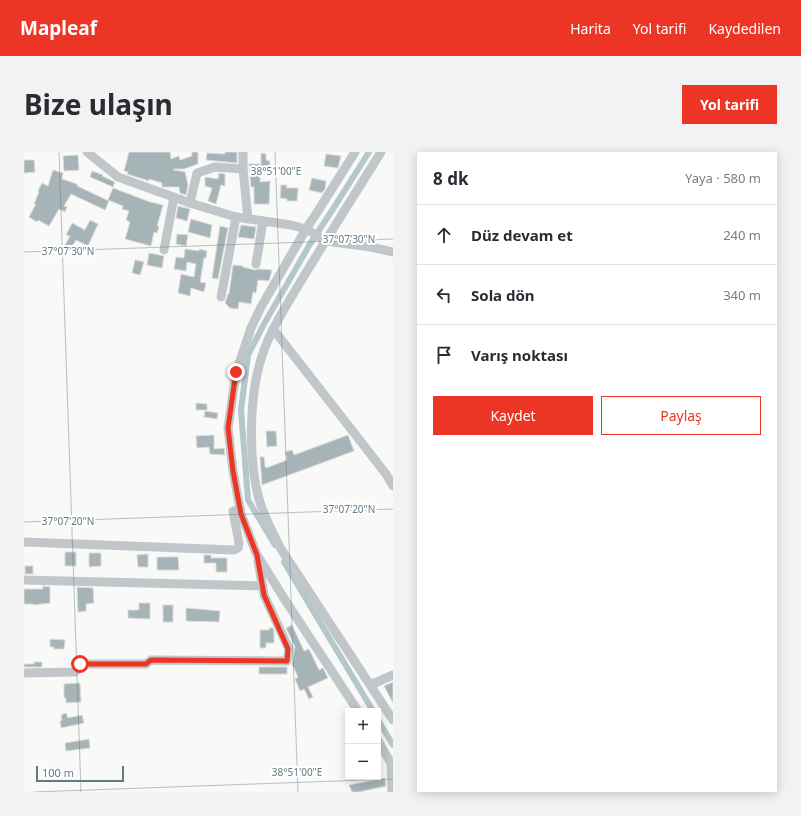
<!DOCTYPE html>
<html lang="tr">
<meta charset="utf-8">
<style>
body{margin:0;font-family:"Noto Sans",sans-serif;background:#f2f2f3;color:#2b2b33}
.controls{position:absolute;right:12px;bottom:12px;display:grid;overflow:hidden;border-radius:0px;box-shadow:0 2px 10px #0003}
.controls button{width:36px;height:36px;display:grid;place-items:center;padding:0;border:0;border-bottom:1px solid #e1e1e2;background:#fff;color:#2b2b33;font:20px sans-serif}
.scale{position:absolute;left:12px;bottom:10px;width:88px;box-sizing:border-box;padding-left:4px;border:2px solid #637a83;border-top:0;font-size:11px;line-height:14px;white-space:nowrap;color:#637a83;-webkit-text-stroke:3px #fff;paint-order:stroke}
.stop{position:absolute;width:12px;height:12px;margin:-9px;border:3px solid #ec3524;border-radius:50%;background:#fff}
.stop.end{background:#ec3524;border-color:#fff;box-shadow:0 1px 4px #0008}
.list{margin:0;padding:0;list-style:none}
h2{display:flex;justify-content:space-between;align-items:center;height:52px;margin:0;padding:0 16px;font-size:17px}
h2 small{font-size:13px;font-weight:400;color:#7c7c81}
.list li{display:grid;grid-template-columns:26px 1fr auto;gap:12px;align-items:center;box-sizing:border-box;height:60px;padding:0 16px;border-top:1px solid #e1e1e2}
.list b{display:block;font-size:15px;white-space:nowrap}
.list em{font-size:13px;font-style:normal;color:#7c7c81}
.actions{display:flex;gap:8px;padding:12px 16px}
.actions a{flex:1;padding:9px 0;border:1px solid #ec3524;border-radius:0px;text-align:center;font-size:14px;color:#ec3524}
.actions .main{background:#ec3524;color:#fff}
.icon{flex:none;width:22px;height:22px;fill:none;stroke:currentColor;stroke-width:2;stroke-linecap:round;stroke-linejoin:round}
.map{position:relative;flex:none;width:369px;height:640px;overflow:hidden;border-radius:0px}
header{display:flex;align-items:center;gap:24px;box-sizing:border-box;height:56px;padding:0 20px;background:#ec3524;color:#fff}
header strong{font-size:19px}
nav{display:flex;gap:22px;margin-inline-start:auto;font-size:14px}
.intro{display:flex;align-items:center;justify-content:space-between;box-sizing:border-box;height:96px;padding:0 24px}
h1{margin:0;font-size:28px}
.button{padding:10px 18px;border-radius:0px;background:#ec3524;color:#fff;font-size:14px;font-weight:700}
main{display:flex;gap:24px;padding:0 24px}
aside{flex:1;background:#fff;border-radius:0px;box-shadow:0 2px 10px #0003}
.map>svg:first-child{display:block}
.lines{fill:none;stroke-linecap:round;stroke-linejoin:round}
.canal{stroke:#b6c7c9;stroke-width:6}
.building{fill:#a6b3b7;stroke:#dbdbd9}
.minor{stroke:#c0c6c9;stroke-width:9}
.route{stroke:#ec3524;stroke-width:5}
.ticks{fill:none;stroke:#637a83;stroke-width:1;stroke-opacity:0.45}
.ticks-label{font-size:10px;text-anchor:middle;fill:#637a83;stroke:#fff;stroke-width:4;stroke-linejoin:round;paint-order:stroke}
</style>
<header>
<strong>Mapleaf</strong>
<nav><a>Harita</a><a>Yol tarifi</a><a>Kaydedilen</a></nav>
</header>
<div class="intro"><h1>Bize ulaşın</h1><a class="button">Yol tarifi</a></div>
<main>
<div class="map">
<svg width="369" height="640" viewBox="0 0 369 640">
<rect width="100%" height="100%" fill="#f9f9f7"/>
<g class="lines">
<g class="canal">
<polyline points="251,393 224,348 217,258 224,203 240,172 286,92 309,57 345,0"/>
<polyline points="260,410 349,559"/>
<polyline points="354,568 369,593"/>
</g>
</g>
<g class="building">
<polygon points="105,0 146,0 147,7 155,4 156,8 168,4 168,0 174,0 174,12 160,17 150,17 150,18 161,20 164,33 162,43 156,41 155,35 138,35 138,31 125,27 125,29 103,22 104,20 100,19"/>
<polygon points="201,0 213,0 213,11 182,8 183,1 201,2"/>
<polygon points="237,1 242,2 242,8 246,9 245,17 237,16"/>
<polygon points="302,2 317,4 314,16 300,14"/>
<polygon points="54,3 55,18 40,19 39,4"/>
<polygon points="0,8 10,8 11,20 0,21"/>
<polygon points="225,12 236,12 236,30 246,29 245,52 230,52 230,35 227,35"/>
<polygon points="29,18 39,21 38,27 53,32 53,34 85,49 81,58 47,42 40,54 43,55 41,60 35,57 25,74 14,68 13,70 5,65 12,52 10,52 15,40 14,39 18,31 24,34"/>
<polygon points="68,19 79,23 78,24 91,30 89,35 66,25"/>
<polygon points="195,21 201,22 201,34 197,33 192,52 184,49 188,36 181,34 181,25 194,27"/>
<polygon points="288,26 302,29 301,37 298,41 285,38"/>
<polygon points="257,33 263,33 262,36 274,36 273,49 263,49 263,47 256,46"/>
<polygon points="89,36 126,50 139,53 133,74 135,75 133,81 130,80 127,94 101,87 106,70 102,68 105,59 98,57 99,54 84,48"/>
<polygon points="154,54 166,57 163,69 152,66"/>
<polygon points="167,67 188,73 186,86 164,80"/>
<polygon points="66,68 74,72 64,94 52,88 47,96 41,93 46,84 42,83 48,71 61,78"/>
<polygon points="217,73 232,75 230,87 214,85"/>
<polygon points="196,74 204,76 194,127 188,126"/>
<polygon points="153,82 164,83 162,94 152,92"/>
<polygon points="161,97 175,99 175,97 183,99 182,106 180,106 176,130 182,131 180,140 167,136 166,144 154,141 157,122 170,125 172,112 163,110 162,119 150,117 152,105 160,106"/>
<polygon points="125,101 140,104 138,116 123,113"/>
<polygon points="111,108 120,110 116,123 108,121"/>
<polygon points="209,113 219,114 219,115 231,118 235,117 248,118 245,129 234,128 232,141 229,140 227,152 215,150 214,157 206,156 201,151 204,142 205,142"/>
<polygon points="172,251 183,252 183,258 172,258"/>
<polygon points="181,259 194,261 193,267 180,265"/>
<polygon points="242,279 252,279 253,294 243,295"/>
<polygon points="190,283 190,297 200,296 201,303 186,302 185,295 173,296 172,284"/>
<polygon points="324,283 330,299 238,333 236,305 240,305 241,314 242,316 263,308 262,306 263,306 261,300 268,298 270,303"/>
<rect x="41" y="400" width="11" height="14"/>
<polygon points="65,401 77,401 77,414 65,415"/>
<polygon points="124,402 124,415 114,415 113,403"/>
<polygon points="180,403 187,403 187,406 203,406 203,420 192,420 192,411 180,411"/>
<polygon points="133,405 154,405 155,418 133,418"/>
<rect x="1" y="414" width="8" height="8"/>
<polygon points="19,434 26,435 26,451 9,453 9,452 0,452 0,437 19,437"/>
<polygon points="53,435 69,436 70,451 62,452 62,459 54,460"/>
<polygon points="115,451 126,451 126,467 104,466 104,458 115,458"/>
<rect x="139" y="453" width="10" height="17"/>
<polygon points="162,456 196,459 195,470 162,469"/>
<polygon points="268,473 280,499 285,497 295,518 299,516 304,526 284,535 289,545 285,547 280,537 276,539 271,527 274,525 268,512 271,495 262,476"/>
<polygon points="245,476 249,476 250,479 250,491 242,491 242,496 236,496 236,478 245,478"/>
<polygon points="26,487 41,488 40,497 30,497 30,495 26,495"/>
<polygon points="10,510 18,510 18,515 0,515 0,512 10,512"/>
<rect x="235" y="515" width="28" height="7"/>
<polygon points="369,530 369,551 360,534"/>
<polygon points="56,531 57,550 42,551 42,546 40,546 40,532"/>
<polygon points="42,561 44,566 58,563 60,571 37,576 36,569 38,568 37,563"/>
<polygon points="65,587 66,596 42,599 41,591"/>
<polygon points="361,626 362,634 335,640 328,640 325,633"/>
</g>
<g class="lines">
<g class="minor">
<polyline points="63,0 94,25 166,51 212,65 267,73 282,77 302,89 347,95 369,100"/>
<polyline points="219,0 219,17 224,67"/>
<polyline points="331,0 294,59 282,77 237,155 227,176 212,221 204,276 209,319 217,362 233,403 261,448 334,559"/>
<path d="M357,0c-28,45 -56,89 -83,134 -13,22 -28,45 -36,70 -13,39 -14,103 -3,143 5,18 14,34 22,50l112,171"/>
<polyline points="166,51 173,21 191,15 219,17"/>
<polyline points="140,98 150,45"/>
<polyline points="232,112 239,69"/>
<polyline points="197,145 212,65"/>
<polyline points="249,177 362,322 369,334"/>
<polyline points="0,390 210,398 214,396 215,391 209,359 216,357"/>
<polyline points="0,428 239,434"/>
<polyline points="0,521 51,520 56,512 122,512 127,508 263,509 265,497 240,443 234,409"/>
<polyline points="346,533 369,523"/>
<polyline points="354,589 367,611 368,640"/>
</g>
</g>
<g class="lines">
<polyline class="route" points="56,512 122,512 127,508 263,509 264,497 240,443 233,403 217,362 209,319 204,276 212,220"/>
</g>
<path class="ticks" d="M35,0l22,640M251,0l23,640M0,100l369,-13M0,370l369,-13M9,640l360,-13"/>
<g class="ticks-label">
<text x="252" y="23">38°51'00"E</text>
<text x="325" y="91">37°07'30"N</text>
<text x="44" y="103">37°07'30"N</text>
<text x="325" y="361">37°07'20"N</text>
<text x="44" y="373">37°07'20"N</text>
<text x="273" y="624">38°51'00"E</text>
</g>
</svg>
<div class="controls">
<button>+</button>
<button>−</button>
</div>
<div class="scale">100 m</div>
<div class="stop" style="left:56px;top:512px"></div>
<div class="stop end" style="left:212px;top:220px"></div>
</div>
<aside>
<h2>8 dk<small>Yaya · 580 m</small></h2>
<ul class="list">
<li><svg class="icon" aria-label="ahead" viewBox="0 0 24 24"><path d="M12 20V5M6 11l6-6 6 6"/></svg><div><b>Düz devam et</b></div><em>240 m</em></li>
<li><svg class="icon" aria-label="left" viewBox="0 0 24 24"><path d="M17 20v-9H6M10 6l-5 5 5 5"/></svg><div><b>Sola dön</b></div><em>340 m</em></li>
<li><svg class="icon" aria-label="arrive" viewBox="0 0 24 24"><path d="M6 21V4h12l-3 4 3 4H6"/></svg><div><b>Varış noktası</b></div></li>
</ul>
<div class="actions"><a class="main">Kaydet</a><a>Paylaş</a></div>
</aside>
</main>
